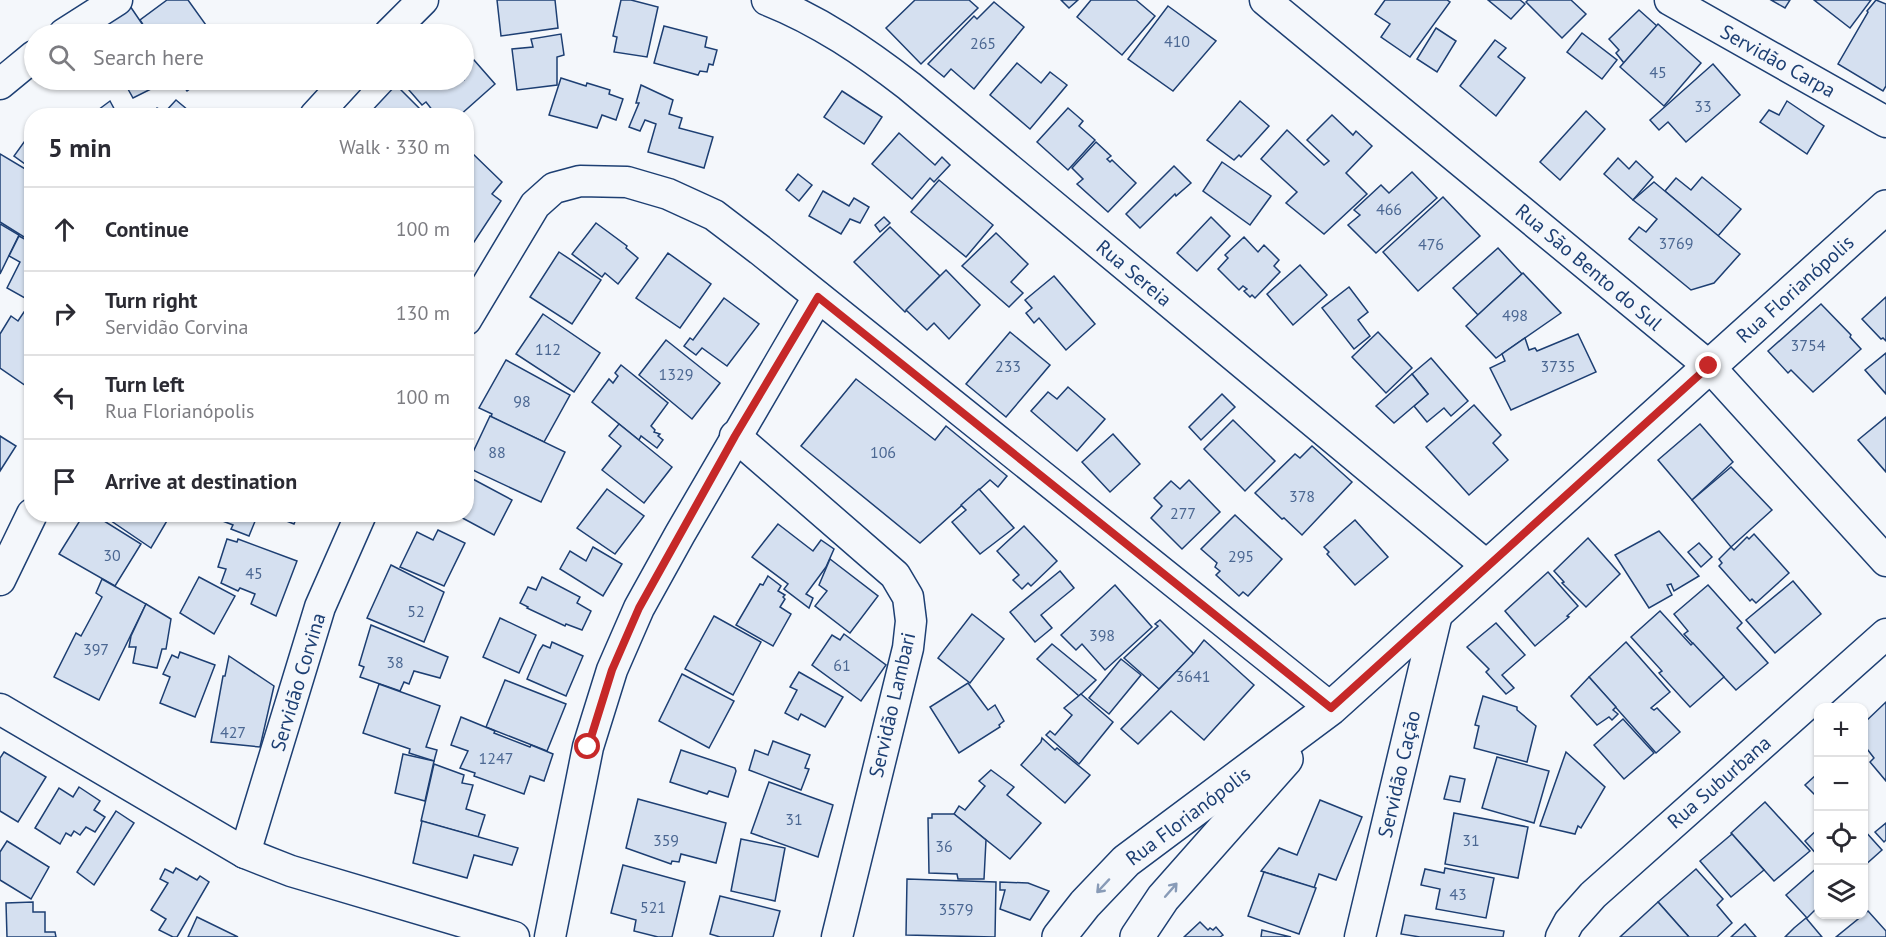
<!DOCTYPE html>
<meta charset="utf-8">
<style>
body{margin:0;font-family:"PT Sans",sans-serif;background:#f7f7f7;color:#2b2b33}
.controls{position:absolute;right:18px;bottom:18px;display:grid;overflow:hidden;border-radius:12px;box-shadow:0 2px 4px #0004}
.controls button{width:54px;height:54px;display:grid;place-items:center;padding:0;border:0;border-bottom:2px solid #e1e1e2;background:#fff;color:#2b2b33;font:30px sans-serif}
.stop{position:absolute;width:18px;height:18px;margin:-14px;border:4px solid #c62828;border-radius:50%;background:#fff}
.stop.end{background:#c62828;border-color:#fff;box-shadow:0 2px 6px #0008}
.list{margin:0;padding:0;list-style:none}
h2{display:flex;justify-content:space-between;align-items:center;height:78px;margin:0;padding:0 24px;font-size:26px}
h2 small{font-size:20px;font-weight:400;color:#7c7c81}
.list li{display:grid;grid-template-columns:39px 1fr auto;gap:18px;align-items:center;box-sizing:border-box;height:84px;padding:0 24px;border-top:2px solid #e1e1e2}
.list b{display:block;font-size:22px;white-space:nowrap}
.list p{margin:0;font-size:20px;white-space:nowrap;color:#7c7c81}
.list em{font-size:20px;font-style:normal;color:#7c7c81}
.icon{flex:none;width:33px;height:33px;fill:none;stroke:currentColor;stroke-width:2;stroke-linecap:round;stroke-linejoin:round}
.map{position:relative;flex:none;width:1886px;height:937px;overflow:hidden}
.search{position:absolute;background:#fff;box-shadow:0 2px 4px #0004;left:24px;top:24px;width:450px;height:66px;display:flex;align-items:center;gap:15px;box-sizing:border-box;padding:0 21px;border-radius:33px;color:#7c7c81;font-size:22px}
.panel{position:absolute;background:#fff;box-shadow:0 2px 4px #0004;left:24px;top:108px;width:450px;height:414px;border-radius:24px}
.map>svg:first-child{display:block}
.building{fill:#d5e0f0;stroke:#1d3f73;stroke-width:1.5}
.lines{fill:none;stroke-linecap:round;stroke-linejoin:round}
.minor-casing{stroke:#1d3f73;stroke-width:33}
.tertiary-casing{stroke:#1d3f73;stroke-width:36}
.minor{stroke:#f4f7fb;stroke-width:30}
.tertiary{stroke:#f4f7fb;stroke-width:33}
.oneway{stroke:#889bb7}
.route{stroke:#c62828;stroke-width:8}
.labels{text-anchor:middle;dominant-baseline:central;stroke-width:4.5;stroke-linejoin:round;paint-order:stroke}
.number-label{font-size:16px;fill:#4b6792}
.street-label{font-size:20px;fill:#1d3f73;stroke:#f4f7fb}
</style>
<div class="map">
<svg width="1886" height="937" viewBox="0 0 1886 937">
<rect width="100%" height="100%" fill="#f4f7fb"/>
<g class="building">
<polygon points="167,0 188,0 211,32 208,34 149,34 140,20"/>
<polygon points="497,0 555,0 558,28 501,36"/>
<polygon points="621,0 631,0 658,7 647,57 614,52 617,37 613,36"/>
<polygon points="915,0 969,0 978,8 921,64 886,28"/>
<polygon points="1061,0 1078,0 1069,8"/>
<polygon points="1091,0 1136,0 1155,16 1122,55 1077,17"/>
<polygon points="1385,0 1447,0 1450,2 1410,57 1381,37 1390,24 1375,14"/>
<polygon points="1488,0 1520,0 1525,4 1511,19"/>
<polygon points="1528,0 1571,0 1586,14 1562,38 1526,2"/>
<polygon points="1771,0 1790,0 1785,8"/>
<polygon points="1814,0 1871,0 1850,28"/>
<polygon points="1876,0 1886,4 1886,86 1883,91 1838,64 1868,12 1867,11"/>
<polygon points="994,2 1024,27 974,89 951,69 944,77 928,64 974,16 977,19"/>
<polygon points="130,6 149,34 100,34 111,28 106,19"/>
<polygon points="1168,6 1216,41 1173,91 1128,59"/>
<polygon points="1639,10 1657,26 1624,63 1616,53 1619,50 1609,39"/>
<polygon points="1658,24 1701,63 1664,106 1620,67"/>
<polygon points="664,26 707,37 705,47 717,50 713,65 709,64 707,72 700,71 698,75 654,63"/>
<polygon points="1436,28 1456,41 1437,72 1417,59"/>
<polygon points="1582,33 1617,60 1602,79 1567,52"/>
<polygon points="561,34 564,55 557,57 557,85 517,90 512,49 533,47 531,39"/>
<polygon points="1495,40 1506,48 1498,57 1525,78 1496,116 1460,86"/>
<polygon points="474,60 495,84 459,116 437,116 426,102 422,105 402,82 404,80 446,80 449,83 454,80 464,80 464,68"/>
<polygon points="1017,63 1041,83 1050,72 1067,85 1030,129 990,95"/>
<polygon points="1713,64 1740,95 1686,142 1668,122 1659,130 1650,120"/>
<polygon points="561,78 586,86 587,83 610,90 609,94 623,99 616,120 602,115 597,128 549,115"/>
<polygon points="123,80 166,80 167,81 133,98"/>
<polygon points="179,80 202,80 187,91"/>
<polygon points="396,85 427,116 367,116"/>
<polygon points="641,85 673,100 669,114 682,118 679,128 713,137 704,168 648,152 656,124 645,120 640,131 629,127 639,103 636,103"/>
<polygon points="842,91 882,117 864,144 824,117"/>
<polygon points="176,100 195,116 152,116 157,108 165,112"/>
<polygon points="110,101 118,116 90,116"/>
<polygon points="1240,101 1269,126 1241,157 1239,155 1234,160 1207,140"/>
<polygon points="1787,101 1824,126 1807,154 1760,122 1769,110 1779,115"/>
<polygon points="1068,108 1083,121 1079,126 1095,140 1068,170 1037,142"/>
<polygon points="1586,111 1605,129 1560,180 1540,162"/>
<polygon points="1332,115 1353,135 1356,131 1372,146 1346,173 1367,194 1324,234 1286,203 1297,192 1261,159 1287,130 1324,165 1329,161 1307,140"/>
<polygon points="32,131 32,169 14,156"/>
<polygon points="899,133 935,165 942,157 950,165 934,182 930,178 912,199 872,164"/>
<polygon points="1096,142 1111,156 1107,159 1110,162 1112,160 1136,183 1108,212 1077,184 1083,179 1072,168"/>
<polygon points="471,152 502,182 492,194 501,201 474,242 466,237 466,158"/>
<polygon points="0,154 32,173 32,242 0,222"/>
<polygon points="1618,158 1629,169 1636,161 1653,177 1633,200 1604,174"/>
<polygon points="1222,162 1271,196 1250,225 1203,191"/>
<polygon points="1174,166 1191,183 1176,196 1175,194 1140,228 1126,214"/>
<polygon points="1412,172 1437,198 1376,253 1348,225 1360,215 1354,210 1381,185 1389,193"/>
<polygon points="798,174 812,185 799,201 786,190"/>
<polygon points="1702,177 1741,209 1718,236 1665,191 1676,178 1691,190"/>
<polygon points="939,180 993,225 966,257 911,212"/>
<polygon points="1654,182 1740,254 1714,283 1691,290 1629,239 1639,227 1646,232 1657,219 1633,200"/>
<polygon points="823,191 849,206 854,198 869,207 860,223 850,219 841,234 809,216"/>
<polygon points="1443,197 1480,236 1418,291 1383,252"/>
<polygon points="884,217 890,223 880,232 875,225"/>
<polygon points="1211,217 1230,236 1197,271 1177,253"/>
<polygon points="596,223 627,246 626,248 638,258 618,284 605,273 602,277 572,254"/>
<polygon points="0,224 19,235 0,274"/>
<polygon points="890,227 940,276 905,312 854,262"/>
<polygon points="996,233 1028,264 1011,282 1023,293 1009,307 962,266"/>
<polygon points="19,236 32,243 32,302 7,288 20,262 9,256"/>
<polygon points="1244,237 1258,252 1264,245 1279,260 1274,266 1280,272 1255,298 1252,295 1250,297 1244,291 1247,289 1243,286 1239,290 1218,269 1228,258 1225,255"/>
<polygon points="1498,248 1522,274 1478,315 1453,288"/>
<polygon points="559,252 601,280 572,324 530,297"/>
<polygon points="668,253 711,284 680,328 636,298"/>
<polygon points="1300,265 1327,295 1293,325 1267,294"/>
<polygon points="946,270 980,305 949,339 934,323 927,330 906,310"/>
<polygon points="1523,273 1561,313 1496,358 1466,326"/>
<polygon points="1054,276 1095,324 1066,350 1039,318 1034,323 1026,313 1032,308 1025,300"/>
<polygon points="1349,287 1368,312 1358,320 1370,336 1354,349 1322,308"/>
<polygon points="1886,297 1886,341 1883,338 1881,339 1862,319"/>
<polygon points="724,298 759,324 727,366 702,348 696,355 684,346 690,338 693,340"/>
<polygon points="1821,304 1851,335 1850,337 1861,349 1813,392 1791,370 1788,373 1768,351"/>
<polygon points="24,312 32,316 32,390 0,368 0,334 11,316 18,321"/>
<polygon points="543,314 600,353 574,392 516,354"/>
<polygon points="1010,332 1050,365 1006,417 966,384"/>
<polygon points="1378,332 1412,368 1386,393 1352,357"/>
<polygon points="1578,334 1596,372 1511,410 1490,368 1505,361 1502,354 1525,338 1529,350 1535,348 1537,351"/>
<polygon points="666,340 720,383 692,419 639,375"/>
<polygon points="1886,353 1886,394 1865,370"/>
<polygon points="1431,358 1468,401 1451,416 1444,408 1427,422 1414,406 1428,394 1412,374"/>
<polygon points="506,360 570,395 544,442 491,417 492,414 479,408"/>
<polygon points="621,365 668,403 651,426 655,430 654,432 660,434 658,436 663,440 657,448 641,436 639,440 592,402 609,379 613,383 618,376 615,373"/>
<polygon points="1412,374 1428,394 1394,423 1376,406"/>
<polygon points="856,379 935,440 946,426 1007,476 998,487 990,480 920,543 801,446"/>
<polygon points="1068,387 1105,419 1077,451 1031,411 1048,392 1057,399"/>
<polygon points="1222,394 1235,407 1201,440 1189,427"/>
<polygon points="1474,405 1501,435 1493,443 1508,460 1469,495 1426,447"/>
<polygon points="490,416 565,452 541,502 466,467"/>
<polygon points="1886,417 1886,472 1858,440"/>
<polygon points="1233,420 1275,461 1245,491 1204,449"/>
<polygon points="619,424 672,467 644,503 602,470 621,446 609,436"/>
<polygon points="1700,424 1733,462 1692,500 1658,460"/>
<polygon points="1113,434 1140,464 1110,492 1082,462"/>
<polygon points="0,436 16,446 0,471"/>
<polygon points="1312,446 1352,482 1302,535 1284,518 1282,519 1255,493 1295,454 1300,458"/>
<polygon points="1731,467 1772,510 1731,547 1692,500"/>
<polygon points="469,477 512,500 494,535 455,514 466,514 466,482"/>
<polygon points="1189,480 1220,512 1182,549 1151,518 1162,506 1154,498 1171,481 1180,489"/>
<polygon points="607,489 644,516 615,554 577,528"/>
<polygon points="979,489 1014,528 980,554 952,522 966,510 961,505"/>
<polygon points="84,514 93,514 141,544 115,586 59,554"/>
<polygon points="101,514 171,514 151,548"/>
<polygon points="258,514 249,536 231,529 233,525 207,515"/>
<polygon points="275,514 298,514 294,524 274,516"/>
<polygon points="1235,515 1282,559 1248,596 1243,592 1239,596 1216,575 1220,571 1215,567 1217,563 1201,549"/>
<polygon points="1355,520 1388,557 1355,585 1327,554 1329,552 1324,547"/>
<polygon points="778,524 813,551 821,540 834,549 826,567 806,594 813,598 809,608 784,589 788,584 752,557"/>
<polygon points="1024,526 1057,561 1031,586 1028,583 1022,589 1013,580 1019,575 997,551"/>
<polygon points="438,530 465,543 444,586 400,567 417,532 433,540"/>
<polygon points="1659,531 1699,576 1674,591 1671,584 1667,585 1672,595 1649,608 1615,555"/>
<polygon points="1754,534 1789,573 1756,603 1752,599 1750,601 1719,566 1722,563 1719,559 1731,547 1734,550 1747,537 1749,539"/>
<polygon points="1588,538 1620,574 1586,607 1562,583 1564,582 1554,571"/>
<polygon points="227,539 237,542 238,539 297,561 276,616 251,604 255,594 240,588 238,591 221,583 226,569 218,567"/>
<polygon points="1699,543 1712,557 1701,567 1688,552"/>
<polygon points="593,547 622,564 603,596 560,569 570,551 586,561"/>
<polygon points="830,559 878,596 850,633 815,606 827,591 819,585"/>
<polygon points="391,565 444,592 424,642 367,618"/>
<polygon points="1060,571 1074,588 1041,615 1052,628 1035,642 1010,612"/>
<polygon points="1548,572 1578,606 1567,616 1569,617 1535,646 1505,611"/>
<polygon points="768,576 781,586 778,591 785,595 783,597 785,599 780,607 791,614 773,646 736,625 760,584 763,585"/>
<polygon points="199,577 235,596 214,634 180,613"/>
<polygon points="542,577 580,597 577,603 591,611 582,630 566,624 565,626 527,608 528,607 520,603 528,587 536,590"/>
<polygon points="102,579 146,604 99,700 54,677 76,633 81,636 102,597 96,593"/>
<polygon points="1793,581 1821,614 1775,653 1746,620"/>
<polygon points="1115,585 1152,627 1105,670 1082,644 1076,650 1061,635"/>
<polygon points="1708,585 1742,623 1737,628 1768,663 1736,690 1684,634 1688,631 1674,614"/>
<polygon points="146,604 171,619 166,649 162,649 157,668 133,663 136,647 129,647 131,636"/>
<polygon points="1660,611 1691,645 1693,643 1724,677 1690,707 1659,673 1662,671 1631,637"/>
<polygon points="972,614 1004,639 970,683 938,658"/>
<polygon points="714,616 761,642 733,695 685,669"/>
<polygon points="500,618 536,635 519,673 483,657"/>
<polygon points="1160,620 1194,654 1159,689 1124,658 1158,626 1155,624"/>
<polygon points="1496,623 1525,655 1502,675 1514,688 1506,694 1486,672 1489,669 1467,647"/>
<polygon points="371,625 448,657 440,678 414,671 409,684 404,682 400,691 360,677 364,667 359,665"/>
<polygon points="844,634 886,665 861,701 812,665 832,635 840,640"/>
<polygon points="1204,640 1254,685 1204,740 1171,711 1138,744 1121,729 1194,653"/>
<polygon points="552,642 583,656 566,696 527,679 539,651 543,645 550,648"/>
<polygon points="1626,642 1670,692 1651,708 1654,710 1657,708 1680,732 1656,753 1589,677"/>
<polygon points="1052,644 1096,680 1079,696 1037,659"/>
<polygon points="180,652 215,665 195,717 160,703 170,677 163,674 172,655 178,658"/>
<polygon points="229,656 274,686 260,747 211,742 223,676 225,676"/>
<polygon points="1121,659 1141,675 1109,714 1089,698"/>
<polygon points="799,672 843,697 825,727 801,714 798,720 785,713 797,690 790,687"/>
<polygon points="682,674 734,701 709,748 659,721"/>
<polygon points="1589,677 1616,707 1613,710 1618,714 1612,720 1609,717 1597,725 1571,696"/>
<polygon points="505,680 566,704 547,751 486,727"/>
<polygon points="968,683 988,710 995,705 1004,721 999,725 1000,727 959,753 930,707"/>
<polygon points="379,684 440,706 426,747 437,750 434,761 409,753 410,749 363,733"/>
<polygon points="1081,694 1113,722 1079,764 1046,735 1050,731 1055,735 1072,715 1064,708"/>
<polygon points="1483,696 1517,707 1517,710 1536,726 1527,762 1474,748 1479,726 1475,725"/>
<polygon points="1886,702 1886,781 1870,762 1874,758 1864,745 1864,723"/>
<polygon points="461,717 495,731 494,733 530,747 531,745 553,754 544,781 530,776 524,794 474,776 475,773 460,768 468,751 451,745"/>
<polygon points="1623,719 1654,753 1624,779 1594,745"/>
<polygon points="1042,738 1055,750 1057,748 1090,775 1065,803 1021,765 1041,742"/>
<polygon points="773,741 810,755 805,768 809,769 801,790 749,770 755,750 768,755"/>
<polygon points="681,750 735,768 736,771 728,797 709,791 707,794 670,782"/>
<polygon points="4,752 46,777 18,822 0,811 0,758"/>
<polygon points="1566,752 1605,787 1581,828 1578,826 1575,834 1540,826"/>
<polygon points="403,754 434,761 425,801 395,793"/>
<polygon points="1497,757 1549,771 1534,823 1482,808"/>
<polygon points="434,764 464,775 462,783 473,785 466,809 485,815 478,837 421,821"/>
<polygon points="991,770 1014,787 1007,795 1041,823 1010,859 954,814 959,806 965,810 985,786 979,781"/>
<polygon points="1816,775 1818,779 1818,798 1805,785"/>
<polygon points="1450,776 1465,779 1460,802 1444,799"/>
<polygon points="769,782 833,805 818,857 751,833"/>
<polygon points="79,787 100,801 94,810 105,817 95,832 86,827 80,835 74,831 71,836 66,833 60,844 35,828 59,788 73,797"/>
<polygon points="638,799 726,823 716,863 681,854 679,862 672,861 671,864 626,848"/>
<polygon points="1320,800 1362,817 1336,880 1319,874 1314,888 1261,871 1279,848 1297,855"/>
<polygon points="1765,802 1810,851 1774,881 1731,833"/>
<polygon points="116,811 134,823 94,885 77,872"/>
<polygon points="1454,813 1528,827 1518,878 1445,864"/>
<polygon points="932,814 954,814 986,840 984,879 958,879 957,874 929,873 928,818 932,818"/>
<polygon points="422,821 518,848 512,865 474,855 467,878 413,863"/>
<polygon points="1886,823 1886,840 1884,842 1875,832"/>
<polygon points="1818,829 1818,856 1805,841"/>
<polygon points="1864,830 1882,850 1864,866"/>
<polygon points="1732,834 1764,870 1731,897 1700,861"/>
<polygon points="741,839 785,848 775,901 731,891"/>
<polygon points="7,841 49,867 31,899 0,880 0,852"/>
<polygon points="623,865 685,882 672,937 658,937 634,931 636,920 611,913"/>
<polygon points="1818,867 1818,907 1807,918 1786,895"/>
<polygon points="176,868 197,880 200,876 209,882 177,937 173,937 159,930 166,919 151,910 168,883 160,879 165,869 173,873"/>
<polygon points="1445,868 1494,878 1486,918 1436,909 1440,889 1421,885 1425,869 1444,873"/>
<polygon points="1696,869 1723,899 1717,905 1732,923 1717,937 1689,937 1658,902"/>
<polygon points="1264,872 1316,888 1299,934 1248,916"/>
<polygon points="907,879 996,882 995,937 906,935"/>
<polygon points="1000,882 1028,883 1049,891 1030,920 1000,909 1005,890 1000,890"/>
<polygon points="720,896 780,911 773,937 720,937 710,934"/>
<polygon points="33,902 33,912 45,912 45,932 55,932 56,937 7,937 6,903"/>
<polygon points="1658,902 1689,937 1620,937"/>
<polygon points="1868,911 1886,931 1886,937 1836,937"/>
<polygon points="1405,915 1504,931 1503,937 1420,937 1401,934"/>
<polygon points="197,917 238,937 188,937"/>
<polygon points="1806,918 1822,937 1785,937 1794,928"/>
<polygon points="1200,922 1208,930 1210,928 1213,930 1216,927 1223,935 1220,937 1184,937"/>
<polygon points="1745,924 1756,937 1731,937"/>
<polygon points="1262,930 1291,937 1261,937"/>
</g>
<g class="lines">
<defs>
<g id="minor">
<path d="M767,0c53,21 98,52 142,86l578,480"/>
<polyline points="1265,0 1709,366 1886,561"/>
<polyline points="1670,0 1886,122"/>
<polyline points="64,34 117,0"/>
<polyline points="389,34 423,0"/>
<polyline points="0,84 34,56"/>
<polyline points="315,116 348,80"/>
<polyline points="466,320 535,205 554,188 580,181 627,182 668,194 714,215 760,250 1331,708"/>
<polyline points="735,436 895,575 908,597 911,621 908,648 837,937"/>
<polyline points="0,580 32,514"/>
<polyline points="0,709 245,853 291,871 514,937"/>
<polyline points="245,853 320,607 361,514"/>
<polyline points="550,937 588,747 612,670 639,608 680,534 818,297"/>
<polyline points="1360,937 1438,610"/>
<polyline points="1561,937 1569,922 1593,895 1886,634"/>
</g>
<g id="tertiary">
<polyline points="1059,937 1085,904 1126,861 1331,708 1886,207"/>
<polyline points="1137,937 1163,898 1286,759"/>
</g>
</defs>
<use href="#minor" class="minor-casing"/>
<use href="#tertiary" class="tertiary-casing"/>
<use href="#minor" class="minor"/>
<use href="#tertiary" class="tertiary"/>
</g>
<defs><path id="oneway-shaft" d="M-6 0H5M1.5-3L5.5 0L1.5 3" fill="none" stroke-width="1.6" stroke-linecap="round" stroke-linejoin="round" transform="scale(1.5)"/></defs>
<g class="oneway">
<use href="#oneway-shaft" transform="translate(1103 886) rotate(133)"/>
<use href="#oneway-shaft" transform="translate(1171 890) rotate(-49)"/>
</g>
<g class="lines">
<polyline class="route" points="588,747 612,670 639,608 735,436 818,297 1331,708 1709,366"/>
</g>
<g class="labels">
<g class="number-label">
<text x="1177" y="41">410</text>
<text x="983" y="43">265</text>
<text x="1658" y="72">45</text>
<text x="1703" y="106">33</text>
<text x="1389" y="209">466</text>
<text x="1676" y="243">3769</text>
<text x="1431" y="244">476</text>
<text x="1515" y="315">498</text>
<text x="1808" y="345">3754</text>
<text x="548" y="349">112</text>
<text x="1008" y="366">233</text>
<text x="1558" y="366">3735</text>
<text x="676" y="374">1329</text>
<text x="522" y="401">98</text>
<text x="497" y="452">88</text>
<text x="883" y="452">106</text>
<text x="1302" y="496">378</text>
<text x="1183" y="513">277</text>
<text x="112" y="555">30</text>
<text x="1241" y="556">295</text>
<text x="254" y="573">45</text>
<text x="416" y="611">52</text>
<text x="1102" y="635">398</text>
<text x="96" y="649">397</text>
<text x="395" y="662">38</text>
<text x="842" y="665">61</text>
<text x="1193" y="676">3641</text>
<text x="233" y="732">427</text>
<text x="496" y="758">1247</text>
<text x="794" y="819">31</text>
<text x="666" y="840">359</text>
<text x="1471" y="840">31</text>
<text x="944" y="846">36</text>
<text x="1458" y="894">43</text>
<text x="653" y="907">521</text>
<text x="956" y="909">3579</text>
</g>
<g class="street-label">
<text transform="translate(1778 61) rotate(29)">Servidão Carpa</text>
<text transform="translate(1589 267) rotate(40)">Rua São Bento do Sul</text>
<text transform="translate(1134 273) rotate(40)">Rua Sereia</text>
<text transform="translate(1795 289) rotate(-42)">Rua Florianópolis</text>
<text transform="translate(298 682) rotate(-73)">Servidão Corvina</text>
<text transform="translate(892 705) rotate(-77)">Servidão Lambari</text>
<text transform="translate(1399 774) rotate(-77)">Servidão Cação</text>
<text transform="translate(1719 782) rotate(-41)">Rua Suburbana</text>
<text transform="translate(1188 816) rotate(-37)">Rua Florianópolis</text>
</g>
</g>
</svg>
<div class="controls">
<button>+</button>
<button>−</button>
<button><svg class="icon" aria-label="locate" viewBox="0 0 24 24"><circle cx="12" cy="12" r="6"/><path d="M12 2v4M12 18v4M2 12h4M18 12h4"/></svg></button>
<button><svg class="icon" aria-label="layers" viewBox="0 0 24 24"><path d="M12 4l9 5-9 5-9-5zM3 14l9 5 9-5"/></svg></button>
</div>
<div class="stop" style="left:588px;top:747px"></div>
<div class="stop end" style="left:1709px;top:366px"></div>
<div class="search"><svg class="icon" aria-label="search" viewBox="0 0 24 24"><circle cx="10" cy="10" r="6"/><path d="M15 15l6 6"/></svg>Search here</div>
<section class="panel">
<h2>5 min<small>Walk · 330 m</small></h2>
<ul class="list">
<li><svg class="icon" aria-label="ahead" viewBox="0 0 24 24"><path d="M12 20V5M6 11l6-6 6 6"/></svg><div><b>Continue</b></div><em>100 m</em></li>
<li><svg class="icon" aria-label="right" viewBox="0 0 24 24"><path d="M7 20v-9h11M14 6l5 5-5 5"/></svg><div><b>Turn right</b><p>Servidão Corvina</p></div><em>130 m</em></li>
<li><svg class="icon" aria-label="left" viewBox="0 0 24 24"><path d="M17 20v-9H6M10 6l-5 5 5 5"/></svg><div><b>Turn left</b><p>Rua Florianópolis</p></div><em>100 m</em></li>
<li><svg class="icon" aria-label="arrive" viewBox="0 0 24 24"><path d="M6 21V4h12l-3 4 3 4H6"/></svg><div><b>Arrive at destination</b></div></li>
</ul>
</section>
</div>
